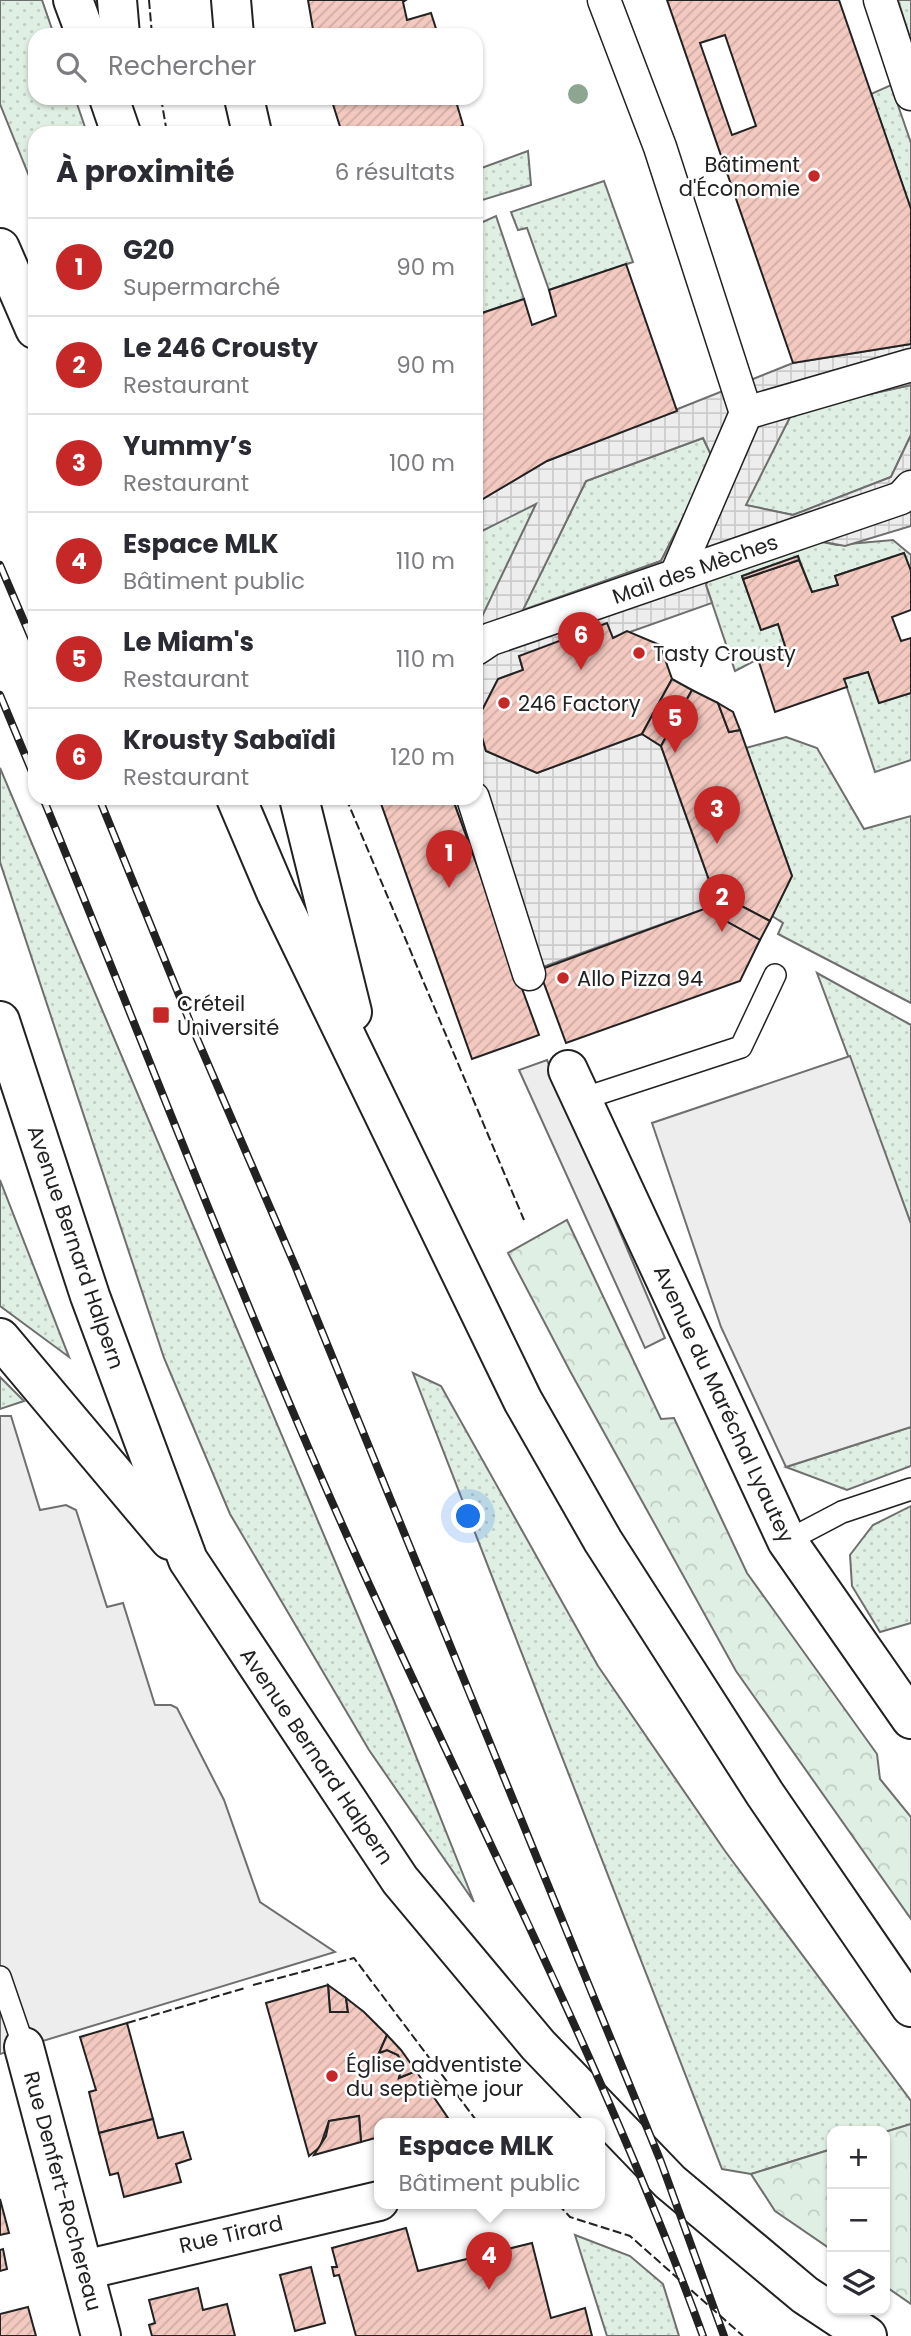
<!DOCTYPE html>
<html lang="fr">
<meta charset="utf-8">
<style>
body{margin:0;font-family:Poppins,sans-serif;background:#f2f2f3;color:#2b2b33}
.controls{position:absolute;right:21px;bottom:21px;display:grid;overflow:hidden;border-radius:14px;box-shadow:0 2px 5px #0004}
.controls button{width:63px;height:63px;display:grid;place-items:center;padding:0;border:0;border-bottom:2px solid #e1e1e2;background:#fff;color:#2b2b33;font:35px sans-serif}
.you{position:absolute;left:469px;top:1517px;width:24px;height:24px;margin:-18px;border:5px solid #fff;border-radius:50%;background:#1a73e8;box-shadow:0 0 0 10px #1a73e833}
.badge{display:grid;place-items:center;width:46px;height:46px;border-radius:50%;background:#c62828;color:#fff;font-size:23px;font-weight:700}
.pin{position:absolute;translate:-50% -58px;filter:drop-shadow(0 2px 4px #0008)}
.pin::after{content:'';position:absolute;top:37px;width:24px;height:21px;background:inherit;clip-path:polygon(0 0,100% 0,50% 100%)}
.popup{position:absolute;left:374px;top:2118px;width:231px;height:91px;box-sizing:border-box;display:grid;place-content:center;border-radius:14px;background:#fff;filter:drop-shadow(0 2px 5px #0005);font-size:23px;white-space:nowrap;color:#7c7c81}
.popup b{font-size:26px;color:#2b2b33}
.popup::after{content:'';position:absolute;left:50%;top:100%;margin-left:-14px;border:14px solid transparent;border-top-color:#fff}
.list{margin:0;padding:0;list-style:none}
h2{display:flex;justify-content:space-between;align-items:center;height:91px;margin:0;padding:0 28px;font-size:30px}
h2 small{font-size:23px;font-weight:400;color:#7c7c81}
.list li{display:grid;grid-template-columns:46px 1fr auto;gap:21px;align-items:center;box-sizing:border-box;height:98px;padding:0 28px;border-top:2px solid #e1e1e2}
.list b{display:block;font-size:26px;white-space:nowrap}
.list p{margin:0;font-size:23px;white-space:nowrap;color:#7c7c81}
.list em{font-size:23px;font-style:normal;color:#7c7c81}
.icon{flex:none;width:38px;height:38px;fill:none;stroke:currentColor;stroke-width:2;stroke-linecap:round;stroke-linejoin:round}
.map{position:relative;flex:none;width:911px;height:2336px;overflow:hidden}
.search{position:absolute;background:#fff;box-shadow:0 2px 5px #0004;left:28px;top:28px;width:455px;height:77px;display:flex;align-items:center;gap:18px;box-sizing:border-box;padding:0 24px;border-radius:21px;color:#7c7c81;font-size:26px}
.panel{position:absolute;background:#fff;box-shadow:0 2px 5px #0004;left:28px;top:126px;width:455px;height:679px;border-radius:21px}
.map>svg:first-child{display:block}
.grass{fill:url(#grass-dots);stroke:#6f6f6f;stroke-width:2}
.forest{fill:url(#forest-crowns);stroke:#6f6f6f;stroke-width:2}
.parking{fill:#ededed;stroke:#6f6f6f;stroke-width:2}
.plaza{fill:url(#plaza-grid);stroke:#6f6f6f;stroke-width:2;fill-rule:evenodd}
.building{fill:url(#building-hatch);stroke:#222;stroke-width:2;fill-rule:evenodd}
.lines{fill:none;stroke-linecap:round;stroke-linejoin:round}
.service-casing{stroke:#222;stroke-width:24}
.pedestrian-casing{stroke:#222;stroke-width:35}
.minor-casing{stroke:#222;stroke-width:42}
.trunk-casing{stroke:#222;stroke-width:42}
.service{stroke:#fff;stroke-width:21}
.pedestrian{stroke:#fff;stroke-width:32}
.minor{stroke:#fff;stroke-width:38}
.trunk{stroke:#fff;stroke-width:38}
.rail-casing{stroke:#222;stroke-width:8}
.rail{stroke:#fff;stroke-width:5;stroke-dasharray:16;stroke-linecap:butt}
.fence{stroke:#222;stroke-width:2;stroke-dasharray:9 3.5;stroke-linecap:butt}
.tree{fill:#8da692}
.poi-dot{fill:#c62828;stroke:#fff;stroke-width:2.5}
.labels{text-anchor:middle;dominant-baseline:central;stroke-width:5;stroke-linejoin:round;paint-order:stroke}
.poi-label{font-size:21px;fill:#222;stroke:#fff;text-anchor:start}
.street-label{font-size:21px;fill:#222;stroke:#fff}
</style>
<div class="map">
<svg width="911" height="2336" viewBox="0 0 911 2336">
<defs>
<pattern id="grass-dots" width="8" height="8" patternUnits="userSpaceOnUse" patternTransform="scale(1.75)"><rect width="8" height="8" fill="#e0efe3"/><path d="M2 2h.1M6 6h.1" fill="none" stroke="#c0cdc2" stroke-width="1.8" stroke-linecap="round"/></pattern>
<pattern id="forest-crowns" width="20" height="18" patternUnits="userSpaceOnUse" patternTransform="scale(1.75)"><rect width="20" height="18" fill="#e0efe3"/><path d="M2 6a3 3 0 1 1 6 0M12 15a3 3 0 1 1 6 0" fill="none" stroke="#c0cdc2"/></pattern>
<pattern id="plaza-grid" width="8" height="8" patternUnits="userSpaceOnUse" patternTransform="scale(1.75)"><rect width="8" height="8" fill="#ededed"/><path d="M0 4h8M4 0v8" fill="none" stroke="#cbcbcb"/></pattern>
<pattern id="building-hatch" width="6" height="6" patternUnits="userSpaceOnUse" patternTransform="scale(1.75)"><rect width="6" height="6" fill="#f3c9c0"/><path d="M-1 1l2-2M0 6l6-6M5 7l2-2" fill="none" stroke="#d0aca5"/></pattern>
</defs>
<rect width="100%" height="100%" fill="#fff"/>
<g class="grass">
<polygon points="0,0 42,0 54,35 35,35 35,98 75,98 87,133 35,133 35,191 0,104"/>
<polygon points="898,0 911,0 911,41"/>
<polygon points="891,85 911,143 911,209 871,94"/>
<polygon points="528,151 531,185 476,202 476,170"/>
<polygon points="604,181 633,262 549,290 527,228 518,230 511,212"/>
<polygon points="496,216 524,299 476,315 476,225"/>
<polygon points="911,385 911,435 891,477 793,515 745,505 793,411"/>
<polygon points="703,438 713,459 661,561 522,611 586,481"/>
<polygon points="537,502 479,628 476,629 476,534"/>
<polygon points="798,537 837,545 893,540 911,555 911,571 904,553 835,576 838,585 812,592 798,556 742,576 761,630 778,624 786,649 758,659 735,671 706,585 712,566"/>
<polygon points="868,672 879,703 911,693 911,760 875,772 844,679"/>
<polygon points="786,737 817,748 864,829 911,816 911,1003 778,934 783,923 772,916 792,876 746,748"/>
<polygon points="0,768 394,1701 474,1902 369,1750 230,1514 164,1358 0,862"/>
<polygon points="817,973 911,1025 911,1224"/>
<polygon points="0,1180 69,1357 0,1306"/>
<polygon points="413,1373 441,1386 598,1666 725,1851 911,2101 911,2124 885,2132 832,2131 832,2149 751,2174 722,2169"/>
<polygon points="0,1377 24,1401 0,1409"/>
<polygon points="911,1427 911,1466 847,1490 786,1467"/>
<polygon points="911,1506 911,1623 880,1632 852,1586 850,1555 873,1525"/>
<polygon points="575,2235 630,2256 663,2284 679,2336 607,2336"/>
</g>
<g class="forest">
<polygon points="567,1220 661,1419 674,1418 747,1573 877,1754 880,1779 911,1817 911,1919 736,1671 570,1371 508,1253"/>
<polygon points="911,2124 911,2304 885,2286 885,2132"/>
<polygon points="832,2149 832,2250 775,2211 751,2174"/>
</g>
<g class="parking">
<polygon points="850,1056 911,1224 911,1427 786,1467 721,1327 652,1123"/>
<polygon points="547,1060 665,1338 645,1348 519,1070"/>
<polygon points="0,1416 11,1416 40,1510 66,1505 76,1510 107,1607 123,1603 155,1705 171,1705 177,1708 224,1800 260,1902 335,1952 0,2054"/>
</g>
<path class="plaza" d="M911,344v41l-118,26 -47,94 47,10 98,-38 20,-42v91l-66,20 -47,-9 -86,29 -6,19 6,18 -99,35 -94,18 4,14 -25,9 -21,41 9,31 51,22 105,-39 19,12 52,145 -9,18 -186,67 -65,-176 -5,-2h28v-169l60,-125 -60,30v-31l71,-42 246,-98zM703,438l10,21 -52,102 -138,49 63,-129z"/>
<g class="building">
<polygon points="308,0 406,0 403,2 407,20 431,13 438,35 314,35"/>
<path d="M667,0h172l72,209v135l-118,19zM725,35l31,91 -24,9 -32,-92z"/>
<polygon points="331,98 455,98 463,125 452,133 342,133"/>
<polygon points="626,264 677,411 547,461 476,503 476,315 524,299 532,325 556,316 549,290"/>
<polygon points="904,553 911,571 911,610 892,617 901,641 911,638 911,693 879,703 868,672 844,679 847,687 775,712 758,659 786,649 778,624 761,630 743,579 799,560 812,592 838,585 835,576"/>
<polygon points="798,556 799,560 743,579 742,576"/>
<polygon points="607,623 613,638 627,631 660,645 672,679 642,734 537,773 486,751 477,720 498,679 523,670 519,656"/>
<polygon points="672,679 692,690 661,746 642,734"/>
<polygon points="692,690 718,703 729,732 740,730 792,876 770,921 713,891 661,746"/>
<polygon points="718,703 733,712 740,730 729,732"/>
<polygon points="379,798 453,800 539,1035 472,1059"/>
<polygon points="713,891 770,921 760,940 704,909"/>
<polygon points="704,909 760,940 740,981 566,1043 539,970"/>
<polygon points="328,1985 346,1998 348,2012 330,2012"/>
<polygon points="328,1985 330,2012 348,2012 346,1998 364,2012 387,2035 379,2053 387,2050 398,2055 403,2065 399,2078 416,2071 448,2118 426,2124 379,2124 379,2137 361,2142 359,2116 329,2121 320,2147 309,2156 266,2003"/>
<polygon points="127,2023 153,2119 99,2133 89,2092 96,2090 80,2037"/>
<polygon points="387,2035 401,2050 416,2071 399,2078 403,2065 398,2055 387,2050 379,2053"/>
<polygon points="359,2116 361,2142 314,2155 326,2136 329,2121"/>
<polygon points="153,2119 158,2138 183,2132 191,2159 176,2164 181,2182 124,2197 118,2173 110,2175 99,2133"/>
<polygon points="0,2199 9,2233 0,2235"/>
<polygon points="406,2228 418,2271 532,2243 551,2318 585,2308 592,2336 356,2336 339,2275 334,2276 332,2267 337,2267 332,2248"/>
<polygon points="3,2249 7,2269 0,2271 0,2250"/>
<polygon points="311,2267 325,2323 295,2331 280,2275"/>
<polygon points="198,2288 203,2310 227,2304 235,2336 152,2336 149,2325 155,2323 149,2300"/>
<polygon points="28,2307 36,2336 0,2336 0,2314"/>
</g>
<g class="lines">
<defs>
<g id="service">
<polyline points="582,1099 741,1047 775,975"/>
<polyline points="787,1541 842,1512 911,1489"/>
<polyline points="0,1977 24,2047"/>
</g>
<g id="pedestrian">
<polyline points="604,0 660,147 746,413 676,575"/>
<polyline points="880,0 911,94"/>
<polyline points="746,413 911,365"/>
<polyline points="476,649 491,639 901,498 911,487"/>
<polyline points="473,798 529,974"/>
</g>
<g id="minor">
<polyline points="231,0 234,35"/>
<polyline points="244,98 252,133"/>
<polyline points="568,1070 787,1541 911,1719"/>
<polyline points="24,2047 101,2336"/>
<polyline points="84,2270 379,2201"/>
</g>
<g id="trunk">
<polyline points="73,0 86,35"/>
<polyline points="117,0 120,35"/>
<polyline points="109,98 121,133"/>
<polyline points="0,248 35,329"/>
<polyline points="236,798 276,892 523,1401 603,1541 765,1794 911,2007"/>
<polyline points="299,798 352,1012"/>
<polyline points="0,1021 90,1296 188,1560 400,1880 538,2045 670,2182 805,2295 867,2336"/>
<polyline points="0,1338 170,1540"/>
</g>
</defs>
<use href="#service" class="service-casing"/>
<use href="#pedestrian" class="pedestrian-casing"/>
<use href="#minor" class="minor-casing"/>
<use href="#trunk" class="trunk-casing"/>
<use href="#service" class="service"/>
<use href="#pedestrian" class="pedestrian"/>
<use href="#minor" class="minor"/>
<use href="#trunk" class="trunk"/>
<defs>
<g id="rail">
<polyline points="0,565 35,647"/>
<polyline points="0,695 35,779"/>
<path d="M43,798c100,243 194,491 301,731 120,269 258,530 359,807"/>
<polyline points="99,798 192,1027 296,1268 661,2162 724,2336"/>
</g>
</defs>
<use href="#rail" class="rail-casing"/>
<use href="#rail" class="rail"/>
<g class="fence">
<polyline points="149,0 152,35"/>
<polyline points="161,98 167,133"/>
<polyline points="346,798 524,1220"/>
<polyline points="253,1985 354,1958 479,2124"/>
<polyline points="127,2023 245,1988"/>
<polyline points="558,2204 570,2217 630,2236 743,2336"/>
</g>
</g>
<circle class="tree" cx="578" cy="94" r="10"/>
<g class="poi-dot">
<circle cx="814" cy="176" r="7"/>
<circle cx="639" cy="653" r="7"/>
<circle cx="504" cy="703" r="7"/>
<circle cx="563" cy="978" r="7"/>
<rect x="152" y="1006" width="18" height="18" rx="3.5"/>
<circle cx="332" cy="2076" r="7"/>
</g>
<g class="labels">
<g class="poi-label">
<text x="800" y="164" text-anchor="end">Bâtiment<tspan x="800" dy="24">d'Économie</tspan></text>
<text x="653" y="653">Tasty Crousty</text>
<text x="518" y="703">246 Factory</text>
<text x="577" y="978">Allo Pizza 94</text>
<text x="177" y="1003">Créteil<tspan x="177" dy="24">Université</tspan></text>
<text x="346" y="2064">Église adventiste<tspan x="346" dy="24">du septième jour</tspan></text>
</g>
<g class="street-label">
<text transform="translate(695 569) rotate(-19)">Mail des Mèches</text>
<text transform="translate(76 1247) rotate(71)">Avenue Bernard Halpern</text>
<text transform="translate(724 1404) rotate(65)">Avenue du Maréchal Lyautey</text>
<text transform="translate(317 1756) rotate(56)">Avenue Bernard Halpern</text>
<text transform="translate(63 2191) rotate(75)">Rue Denfert-Rochereau</text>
<text transform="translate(231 2234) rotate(-13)">Rue Tirard</text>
</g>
</g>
</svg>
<div class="controls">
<button>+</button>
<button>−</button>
<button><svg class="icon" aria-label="layers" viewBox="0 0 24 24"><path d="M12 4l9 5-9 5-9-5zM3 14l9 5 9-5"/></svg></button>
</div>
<div class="you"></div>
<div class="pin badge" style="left:449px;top:888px">1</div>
<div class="pin badge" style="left:722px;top:932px">2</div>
<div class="pin badge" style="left:717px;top:844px">3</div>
<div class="pin badge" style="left:489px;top:2290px">4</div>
<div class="popup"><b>Espace MLK</b>Bâtiment public</div>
<div class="pin badge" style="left:675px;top:753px">5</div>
<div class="pin badge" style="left:581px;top:670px">6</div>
<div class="search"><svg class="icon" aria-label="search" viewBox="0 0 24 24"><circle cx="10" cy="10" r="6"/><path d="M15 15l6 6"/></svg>Rechercher</div>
<section class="panel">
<h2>À proximité<small>6 résultats</small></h2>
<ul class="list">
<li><span class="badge">1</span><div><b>G20</b><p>Supermarché</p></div><em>90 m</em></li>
<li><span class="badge">2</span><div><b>Le 246 Crousty</b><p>Restaurant</p></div><em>90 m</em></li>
<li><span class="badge">3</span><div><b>Yummy’s</b><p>Restaurant</p></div><em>100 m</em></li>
<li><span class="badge">4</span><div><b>Espace MLK</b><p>Bâtiment public</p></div><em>110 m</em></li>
<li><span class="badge">5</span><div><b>Le Miam's</b><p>Restaurant</p></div><em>110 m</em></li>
<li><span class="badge">6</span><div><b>Krousty Sabaïdi</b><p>Restaurant</p></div><em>120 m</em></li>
</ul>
</section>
</div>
